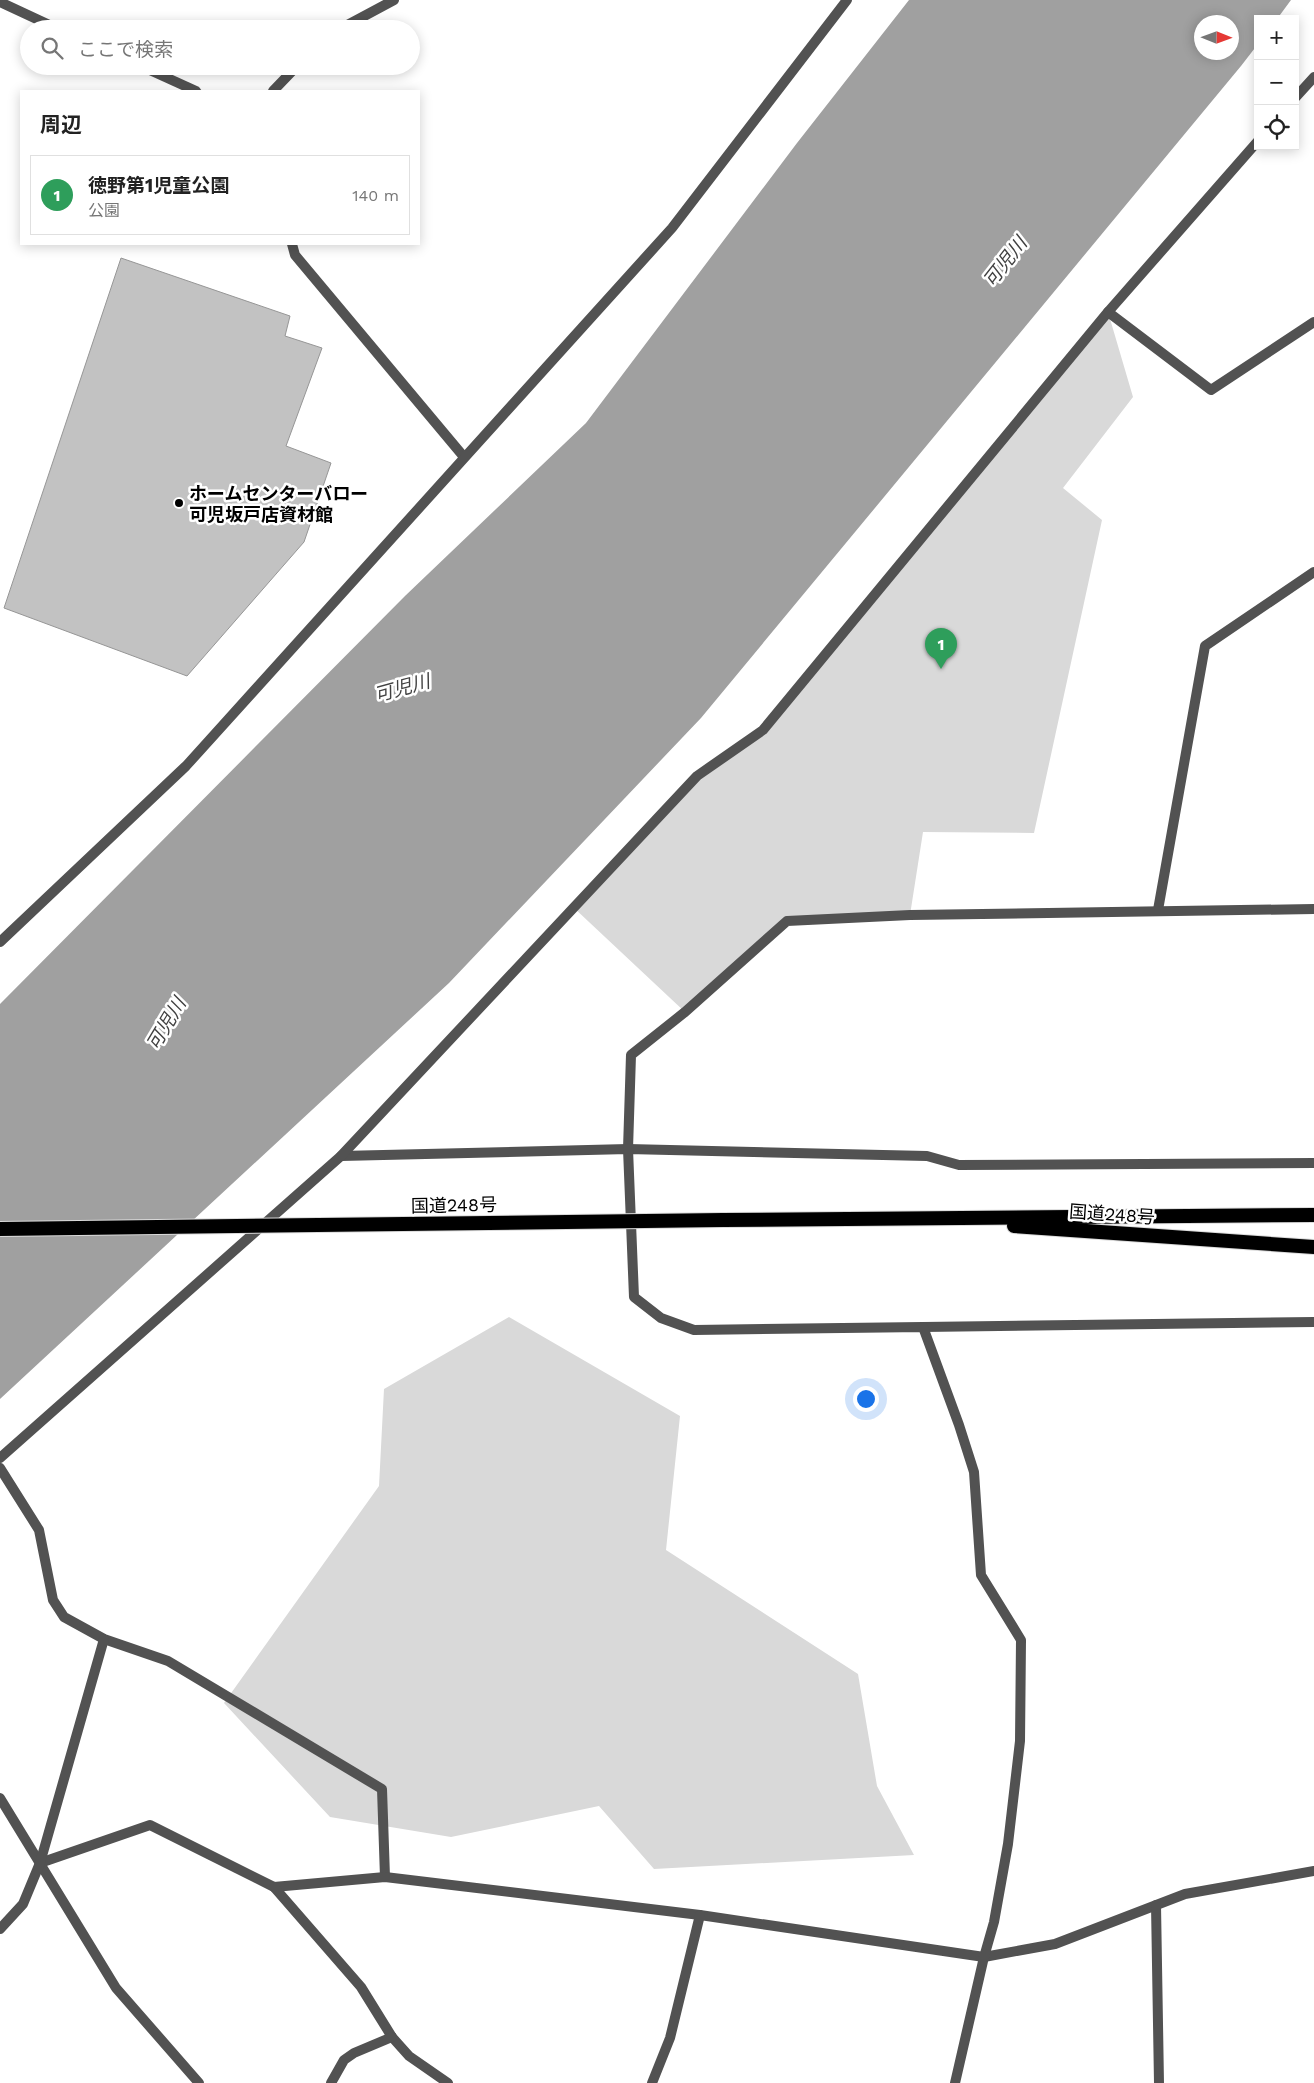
<!DOCTYPE html>
<html lang="ja">
<meta charset="utf-8">
<style>
body{margin:0;font-family:"Work Sans","Noto Sans JP",sans-serif;background:#f2f2f2;color:#222}
.controls{position:absolute;right:15px;top:15px;display:grid;overflow:hidden;border-radius:0px;box-shadow:0 2px 12px #0003}
.controls button{width:45px;height:45px;display:grid;place-items:center;padding:0;border:0;border-bottom:1px solid #e0e0e0;background:#fff;color:#222;font:25px sans-serif}
.compass{position:absolute;left:1194px;top:15px;width:45px;height:45px;border-radius:50%;background:#fff;box-shadow:0 2px 12px #0003;rotate:91deg}
.you{position:absolute;left:865px;top:1398px;width:18px;height:18px;margin:-12px;border:4px solid #fff;border-radius:50%;background:#1a73e8;box-shadow:0 0 0 8px #1a73e833}
.badge{display:grid;place-items:center;width:32px;height:32px;border-radius:50%;background:#d93025;color:#fff;font-size:16px;font-weight:700}
.pin{position:absolute;translate:-50% -41px;filter:drop-shadow(0 1px 2px #0008)}
.pin::after{content:'';position:absolute;top:26px;width:18px;height:15px;background:inherit;clip-path:polygon(0 0,100% 0,50% 100%)}
.list{margin:0;padding:0;list-style:none}
h2{display:flex;justify-content:space-between;align-items:center;height:65px;margin:0;padding:0 20px;font-size:21px}
h2 small{font-size:16px;font-weight:400;color:#767676}
.list li{display:grid;grid-template-columns:32px 1fr auto;gap:15px;align-items:center;box-sizing:border-box;height:80px;margin:0 10px 10px;padding:0 10px;border:1px solid #e0e0e0;border-radius:0px}
.list b{display:block;font-size:19px;white-space:nowrap}
.list p{margin:0;font-size:16px;white-space:nowrap;color:#767676}
.list em{font-size:16px;font-style:normal;color:#767676}
.icon{flex:none;width:28px;height:28px;fill:none;stroke:currentColor;stroke-width:2;stroke-linecap:round;stroke-linejoin:round}
.map{position:relative;flex:none;width:1314px;height:2083px;overflow:hidden}
.search{position:absolute;background:#fff;box-shadow:0 2px 12px #0003;left:20px;top:20px;width:400px;height:55px;display:flex;align-items:center;gap:12px;box-sizing:border-box;padding:0 18px;border-radius:28px;color:#767676;font-size:19px}
.panel{position:absolute;background:#fff;box-shadow:0 2px 12px #0003;left:20px;top:90px;width:400px;height:155px;border-radius:0px}
.map>svg:first-child{display:block}
.green{fill:#d9d9d9}
.water{fill:#a0a0a0;fill-rule:evenodd}
.building{fill:#c2c2c2;stroke:#969696}
.lines{fill:none;stroke-linecap:round;stroke-linejoin:round}
.trunk-casing{stroke:#dbdbdb;stroke-width:16}
.minor{stroke:#525252;stroke-width:10}
.trunk{stroke:#000;stroke-width:14}
.trunk-bridge-casing{stroke:#dbdbdb;stroke-width:16;stroke-linecap:butt}
.trunk-bridge{stroke:#000;stroke-width:14}
.poi-dot{fill:#000;stroke:#fff;stroke-width:2}
.labels{text-anchor:middle;dominant-baseline:central;stroke-width:5;stroke-linejoin:round;paint-order:stroke}
.poi-label{font-size:18px;font-weight:bold;fill:#000;stroke:#fff;text-anchor:start}
.street-label{font-size:18px;fill:#000;stroke:#fff}
.water-label{font-size:19px;font-style:italic;fill:#414141;stroke:#fff}
</style>
<div class="map">
<svg width="1314" height="2083" viewBox="0 0 1314 2083">
<rect width="100%" height="100%" fill="#fff"/>
<g class="green">
<polygon points="1108,312 1133,397 1063,488 1102,520 1034,833 923,832 910,915 787,921 685,1012 573,907 697,776 763,729"/>
<polygon points="509,1317 680,1416 666,1550 858,1674 877,1786 914,1855 654,1869 599,1806 451,1837 330,1817 224,1703 379,1486 384,1389"/>
</g>
<path class="water" d="M909,0h382l-14,19h-19v25l-17,22 -540,652 -252,265 -449,416v-395l405,-408 181,-173 211,-280zM1202,22h30v30h-30z"/>
<polygon class="building" points="121,258 290,316 285,336 322,348 286,446 331,463 304,542 187,676 4,608"/>
<g class="lines">
<defs>
<g id="trunk">
<polyline points="723,1220 1314,1215"/>
<polyline points="1014,1226 1314,1247"/>
</g>
</defs>
<use href="#trunk" class="trunk-casing"/>
<g class="minor">
<polyline points="0,2 58,29"/>
<polyline points="340,29 394,0"/>
<polyline points="141,66 196,91"/>
<polyline points="273,91 297,66"/>
<polyline points="1295,98 1314,77"/>
<polyline points="292,244 295,255 464,457"/>
<polyline points="1108,312 1211,390 1314,322"/>
<polyline points="1158,910 1205,646 1314,572"/>
<polyline points="0,942 186,766 672,228 847,0"/>
<polyline points="341,1156 628,1149 927,1156 959,1165 1314,1163"/>
<polyline points="923,1327 1314,1322"/>
<polyline points="0,1458 341,1156 697,776 763,730 1108,312 1258,141"/>
<polyline points="0,1468 39,1530 53,1600 64,1617 104,1639 168,1661 382,1789 385,1877"/>
<polyline points="0,1798 116,1988 199,2083"/>
<polyline points="40,1863 150,1825 274,1887 385,1877 700,1915 984,1957 1055,1944 1185,1894 1314,1871"/>
<polyline points="274,1887 361,1987 392,2037 409,2056 448,2083"/>
<polyline points="1156,1905 1159,2083"/>
<polyline points="0,1929 23,1904 40,1863 104,1639"/>
<polyline points="331,2083 344,2060 354,2053 392,2037"/>
<polyline points="652,2083 670,2038 700,1915"/>
<polyline points="955,2083 984,1957 994,1922 1008,1844 1020,1741 1021,1640 981,1575 974,1472 959,1425 923,1327 694,1330 661,1318 634,1297 628,1149 631,1055 685,1012 787,921 910,915 1314,909"/>
</g>
<use href="#trunk" class="trunk"/>
<defs>
<polyline id="trunk-bridge" points="0,1229 723,1220"/>
</defs>
<use href="#trunk-bridge" class="trunk-bridge-casing"/>
<use href="#trunk-bridge" class="trunk-bridge"/>
</g>
<circle class="poi-dot" cx="179" cy="503" r="5"/>
<g class="labels">
<g class="poi-label">
<text x="189" y="493">ホームセンターバロー<tspan x="189" dy="21">可児坂戸店資材館</tspan></text>
</g>
<g class="street-label">
<text transform="translate(454 1205) rotate(-1)">国道248号</text>
<text transform="translate(1112 1214) rotate(4)">国道248号</text>
</g>
<g class="water-label">
<text transform="translate(1005 262) rotate(-52)">可児川</text>
<text transform="translate(402 688) rotate(-15)">可児川</text>
<text transform="translate(166 1024) rotate(-59)">可児川</text>
</g>
</g>
</svg>
<div class="controls">
<button>+</button>
<button>−</button>
<button><svg class="icon" aria-label="locate" viewBox="0 0 24 24"><circle cx="12" cy="12" r="6"/><path d="M12 2v4M12 18v4M2 12h4M18 12h4"/></svg></button>
</div>
<svg class="compass" viewBox="-18 -18 36 36"><path d="M0-13l5 13h-10z" fill="#e53935"/><path d="M0 13l5-13h-10z" fill="#767676"/></svg>
<div class="you"></div>
<div class="pin badge" style="left:941px;top:669px;background:#2e9e5b">1</div>
<div class="search"><svg class="icon" aria-label="search" viewBox="0 0 24 24"><circle cx="10" cy="10" r="6"/><path d="M15 15l6 6"/></svg>ここで検索</div>
<section class="panel">
<h2>周辺<small></small></h2>
<ul class="list">
<li><span class="badge" style="background:#2e9e5b">1</span><div><b>徳野第1児童公園</b><p>公園</p></div><em>140 m</em></li>
</ul>
</section>
</div>
